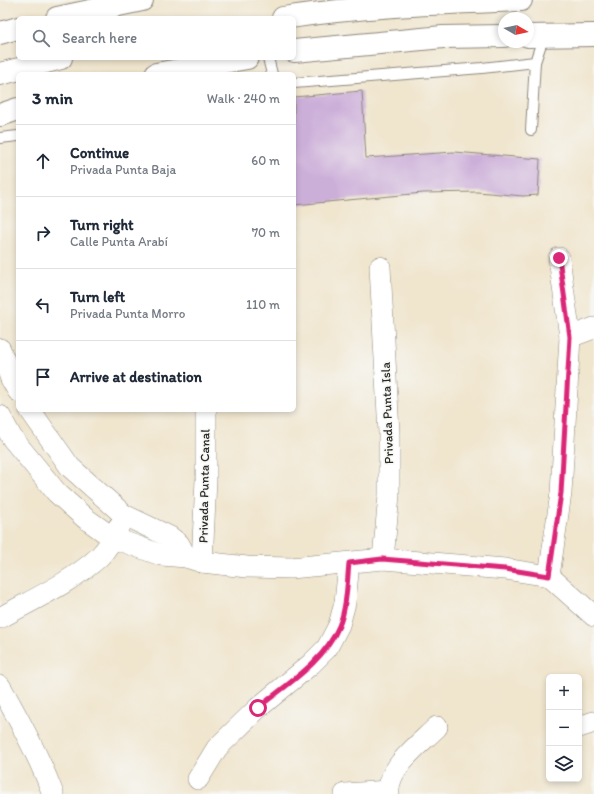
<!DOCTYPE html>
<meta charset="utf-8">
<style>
body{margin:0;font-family:Itim,sans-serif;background:#f6f6f7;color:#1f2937}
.controls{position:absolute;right:12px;bottom:12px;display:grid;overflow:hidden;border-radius:6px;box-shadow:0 2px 6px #0003}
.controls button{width:36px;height:36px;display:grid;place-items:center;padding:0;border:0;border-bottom:1px solid #e0e1e3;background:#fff;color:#1f2937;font:20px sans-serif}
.compass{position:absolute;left:498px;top:12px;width:36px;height:36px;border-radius:50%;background:#fff;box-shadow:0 2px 6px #0003;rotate:99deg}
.stop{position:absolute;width:12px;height:12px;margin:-9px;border:3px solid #db2777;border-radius:50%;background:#fff}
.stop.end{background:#db2777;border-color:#fff;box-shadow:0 1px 4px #0008}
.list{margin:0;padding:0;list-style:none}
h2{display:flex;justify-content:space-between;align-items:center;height:52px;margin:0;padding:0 16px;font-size:17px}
h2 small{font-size:13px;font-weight:400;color:#747a83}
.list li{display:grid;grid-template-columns:26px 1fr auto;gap:12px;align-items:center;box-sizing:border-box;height:72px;padding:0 16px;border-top:1px solid #e0e1e3}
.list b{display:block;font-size:15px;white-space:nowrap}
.list p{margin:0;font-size:13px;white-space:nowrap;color:#747a83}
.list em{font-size:13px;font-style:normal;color:#747a83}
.icon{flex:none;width:22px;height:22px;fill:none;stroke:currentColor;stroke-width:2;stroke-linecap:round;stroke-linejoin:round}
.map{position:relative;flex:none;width:594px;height:794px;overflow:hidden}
.search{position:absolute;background:#fff;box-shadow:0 2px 6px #0003;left:16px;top:16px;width:280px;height:44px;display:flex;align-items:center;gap:10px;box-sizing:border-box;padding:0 14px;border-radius:6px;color:#747a83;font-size:15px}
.panel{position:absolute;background:#fff;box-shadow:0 2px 6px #0003;left:16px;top:72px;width:280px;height:340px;border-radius:6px}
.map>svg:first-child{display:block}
.building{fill:#ccafd9}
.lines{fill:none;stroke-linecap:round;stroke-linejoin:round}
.service-casing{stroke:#8e887c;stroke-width:12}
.minor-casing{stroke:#8e887c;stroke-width:22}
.tertiary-casing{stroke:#8e887c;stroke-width:24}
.trunk-casing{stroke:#8e887c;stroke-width:24}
.service{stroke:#fff;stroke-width:10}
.minor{stroke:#fff;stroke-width:21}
.tertiary{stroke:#fff;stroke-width:22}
.trunk{stroke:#fff;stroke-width:22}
.route{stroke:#db2777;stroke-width:5}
.labels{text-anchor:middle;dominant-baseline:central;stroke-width:3;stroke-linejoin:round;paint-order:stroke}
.street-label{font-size:13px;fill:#2b2b2b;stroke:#f6f6f2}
</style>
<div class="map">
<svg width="594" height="794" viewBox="0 0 594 794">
<rect width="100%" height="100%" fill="#f6f6f2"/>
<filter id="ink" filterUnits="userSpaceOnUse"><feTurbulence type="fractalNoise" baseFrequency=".025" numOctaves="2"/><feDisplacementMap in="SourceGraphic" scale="8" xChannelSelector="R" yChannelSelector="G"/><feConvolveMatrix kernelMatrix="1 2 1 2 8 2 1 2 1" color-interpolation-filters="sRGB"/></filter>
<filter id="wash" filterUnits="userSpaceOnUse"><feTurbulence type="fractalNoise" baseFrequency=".012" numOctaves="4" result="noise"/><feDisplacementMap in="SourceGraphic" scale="16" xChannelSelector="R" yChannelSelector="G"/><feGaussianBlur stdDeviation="0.9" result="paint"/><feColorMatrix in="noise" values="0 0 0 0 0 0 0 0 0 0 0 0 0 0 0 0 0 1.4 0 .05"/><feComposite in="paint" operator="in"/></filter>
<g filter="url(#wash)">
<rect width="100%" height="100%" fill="#f0e5cd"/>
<g id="blocks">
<polygon class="building" points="362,91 366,158 454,152 540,159 538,195 523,196 478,192 423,193 294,205 294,97"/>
</g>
</g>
<g filter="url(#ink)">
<use href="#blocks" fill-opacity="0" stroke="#8e887c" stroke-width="1"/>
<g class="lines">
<defs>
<g id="service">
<polyline points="268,58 272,74"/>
<polyline points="294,83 482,68 535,62 544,35"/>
<polyline points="531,130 535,62"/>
<polyline points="0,138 18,136"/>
</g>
<g id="minor">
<polyline points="380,267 389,433 389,495 383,559"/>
<polyline points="570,337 594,328"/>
<polyline points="0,349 11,379 18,391"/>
<polyline points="30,410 70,467 124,515 170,537 179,544 186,557"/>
<polyline points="0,416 12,438 57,493 85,518 113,538 161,555 186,557 202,562 247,567 291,568 383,559 505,569 549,576 594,616"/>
<polyline points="202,562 206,480 206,410"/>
<polyline points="549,576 561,493 570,337 559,258"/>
<path d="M0,618c32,-18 72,-36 99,-61 9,-9 15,-20 20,-31"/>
<path d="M0,686c20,35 39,70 53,108"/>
<polyline points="579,727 594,722"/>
<polyline points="198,779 217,748 258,708 311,664 327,648 339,625 345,603 349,563"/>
<polyline points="345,794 388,791"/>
<path d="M389,794c-3,-26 31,-50 48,-67"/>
</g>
<g id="tertiary">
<polyline points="528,36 594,35"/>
<polyline points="294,51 443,37 504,36"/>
<polyline points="156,74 247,58"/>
<polyline points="0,115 18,109"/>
</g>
<g id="trunk">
<polyline points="57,18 142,0"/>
<path d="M283,18c79,-12 158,-15 238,-18"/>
<polyline points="0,33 18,28"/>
<polyline points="0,74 61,58"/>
</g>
</defs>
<use href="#service" class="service-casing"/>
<use href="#minor" class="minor-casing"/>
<use href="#tertiary" class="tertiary-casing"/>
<use href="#trunk" class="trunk-casing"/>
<use href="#service" class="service"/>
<use href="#minor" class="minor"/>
<use href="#tertiary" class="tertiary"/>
<use href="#trunk" class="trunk"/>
</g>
</g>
<g class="lines" filter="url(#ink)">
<path class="route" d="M258,708c29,-24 66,-46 81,-82 8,-19 8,-43 10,-63l33,-4 123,10 44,7 12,-83 9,-156 -11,-79"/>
</g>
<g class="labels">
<g class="street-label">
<text transform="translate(387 413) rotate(-92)">Privada Punta Isla</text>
<text transform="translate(204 486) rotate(-89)">Privada Punta Canal</text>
</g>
</g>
</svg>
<div class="controls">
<button>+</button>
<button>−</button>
<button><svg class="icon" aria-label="layers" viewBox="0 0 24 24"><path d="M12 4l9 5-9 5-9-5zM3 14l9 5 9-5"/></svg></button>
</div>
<svg class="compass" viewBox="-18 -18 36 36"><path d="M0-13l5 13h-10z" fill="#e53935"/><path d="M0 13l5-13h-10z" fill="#747a83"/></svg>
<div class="stop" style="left:258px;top:708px"></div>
<div class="stop end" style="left:559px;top:258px"></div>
<div class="search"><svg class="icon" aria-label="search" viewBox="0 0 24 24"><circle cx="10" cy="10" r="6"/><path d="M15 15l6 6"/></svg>Search here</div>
<section class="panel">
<h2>3 min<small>Walk · 240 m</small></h2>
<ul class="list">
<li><svg class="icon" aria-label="ahead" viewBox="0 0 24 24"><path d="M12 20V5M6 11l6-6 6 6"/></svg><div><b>Continue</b><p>Privada Punta Baja</p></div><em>60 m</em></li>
<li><svg class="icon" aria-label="right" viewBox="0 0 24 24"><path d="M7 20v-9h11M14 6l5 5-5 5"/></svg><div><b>Turn right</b><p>Calle Punta Arabí</p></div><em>70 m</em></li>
<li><svg class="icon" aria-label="left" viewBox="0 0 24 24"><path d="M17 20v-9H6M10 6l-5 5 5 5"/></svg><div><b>Turn left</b><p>Privada Punta Morro</p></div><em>110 m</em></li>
<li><svg class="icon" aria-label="arrive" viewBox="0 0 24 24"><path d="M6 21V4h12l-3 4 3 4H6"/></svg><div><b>Arrive at destination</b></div></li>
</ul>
</section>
</div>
